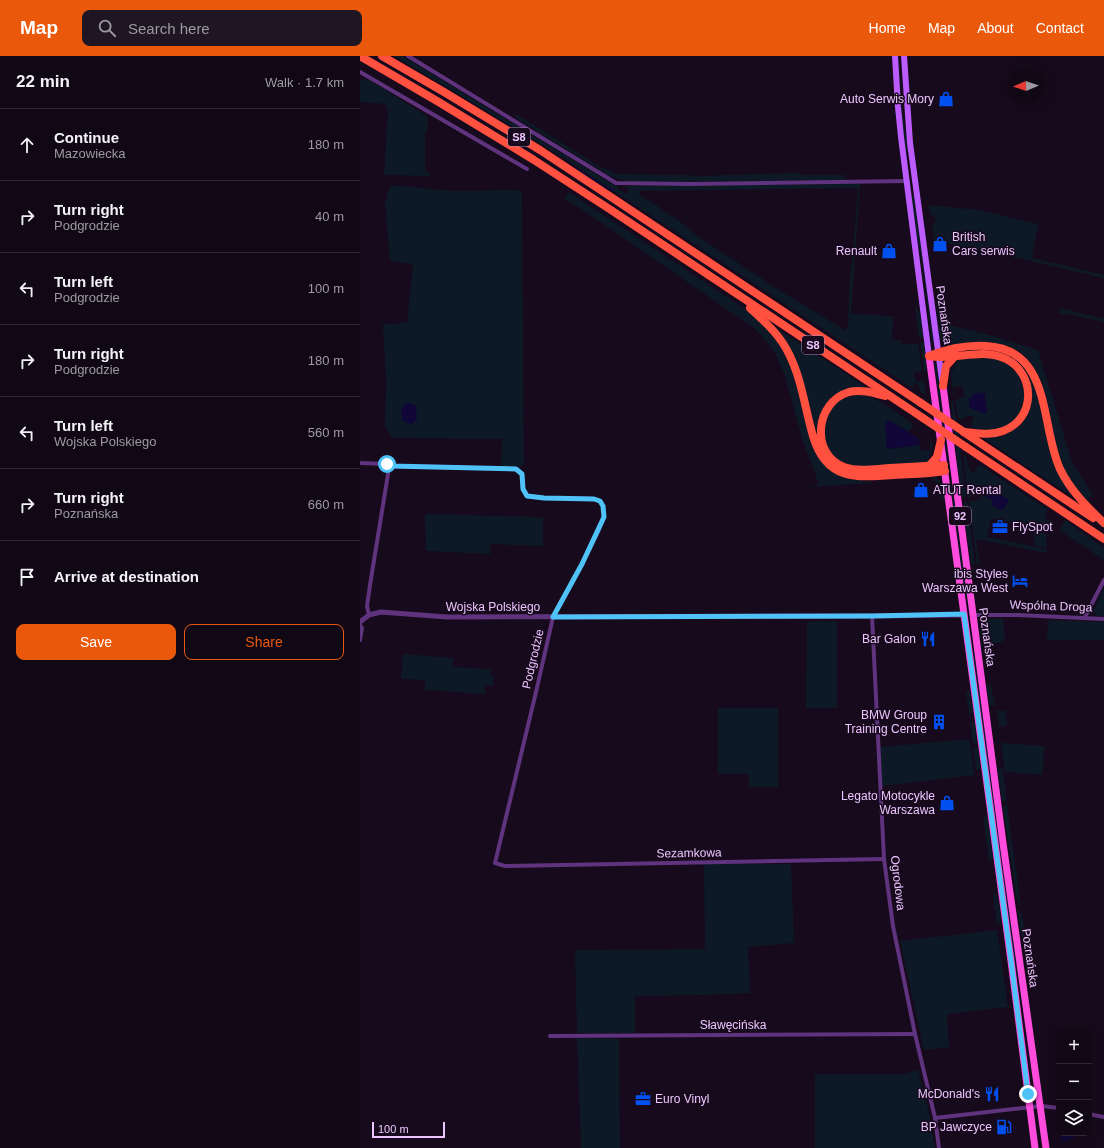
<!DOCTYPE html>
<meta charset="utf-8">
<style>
body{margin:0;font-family:Helvetica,sans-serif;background:#1e1622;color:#f1f3f6}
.controls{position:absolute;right:12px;bottom:12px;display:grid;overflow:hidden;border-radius:8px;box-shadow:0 4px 16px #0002}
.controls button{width:36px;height:36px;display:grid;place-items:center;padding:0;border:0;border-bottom:1px solid #302934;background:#110815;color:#f1f3f6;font:20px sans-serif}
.compass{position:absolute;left:648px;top:12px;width:36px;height:36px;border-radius:50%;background:#110815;box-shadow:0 4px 16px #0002;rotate:268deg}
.scale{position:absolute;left:12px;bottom:10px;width:73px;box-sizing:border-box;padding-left:4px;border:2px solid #ecc5ff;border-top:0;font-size:11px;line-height:14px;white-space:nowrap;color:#ecc5ff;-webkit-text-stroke:3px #170a1c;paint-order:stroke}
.stop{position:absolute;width:12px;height:12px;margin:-9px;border:3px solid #4fc3f7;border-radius:50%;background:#fff}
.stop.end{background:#4fc3f7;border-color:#fff;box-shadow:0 1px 4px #0008}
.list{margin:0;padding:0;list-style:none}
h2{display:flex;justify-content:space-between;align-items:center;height:52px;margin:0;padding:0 16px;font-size:17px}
h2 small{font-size:13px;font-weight:400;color:#9c9aa0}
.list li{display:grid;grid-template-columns:26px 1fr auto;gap:12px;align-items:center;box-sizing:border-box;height:72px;padding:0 16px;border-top:1px solid #302934}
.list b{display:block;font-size:15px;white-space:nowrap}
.list p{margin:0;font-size:13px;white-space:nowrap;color:#9c9aa0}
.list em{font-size:13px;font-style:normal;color:#9c9aa0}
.actions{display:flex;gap:8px;padding:12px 16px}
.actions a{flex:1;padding:9px 0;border:1px solid #ea580c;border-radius:8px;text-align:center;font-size:14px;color:#ea580c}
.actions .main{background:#ea580c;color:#fff}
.icon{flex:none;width:22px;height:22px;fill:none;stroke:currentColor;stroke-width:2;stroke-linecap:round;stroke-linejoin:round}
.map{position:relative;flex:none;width:744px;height:1092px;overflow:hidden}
header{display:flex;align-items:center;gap:24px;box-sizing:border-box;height:56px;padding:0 20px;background:#ea580c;color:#fff}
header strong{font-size:19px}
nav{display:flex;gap:22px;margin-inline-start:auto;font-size:14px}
.search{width:280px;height:36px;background:#1e1622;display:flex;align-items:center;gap:10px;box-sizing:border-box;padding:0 14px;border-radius:8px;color:#9c9aa0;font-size:15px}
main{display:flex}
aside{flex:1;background:#110815}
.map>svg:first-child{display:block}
.green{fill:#0d1926;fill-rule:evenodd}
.water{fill:#100738}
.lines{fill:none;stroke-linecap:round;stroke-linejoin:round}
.stream{stroke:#100738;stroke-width:1.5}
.minor{stroke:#5f337d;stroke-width:4}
.tertiary{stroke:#5f337d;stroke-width:5}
.secondary{stroke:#bc5cff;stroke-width:6}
.primary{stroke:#ff4cdd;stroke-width:7}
.motorway{stroke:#ff5040;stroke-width:8}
.motorway-bridge{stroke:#ff5040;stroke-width:8}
.route{stroke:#4fc3f7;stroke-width:5}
.labels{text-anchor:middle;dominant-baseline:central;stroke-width:3;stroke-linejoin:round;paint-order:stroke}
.shield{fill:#170a1c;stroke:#ac8dbb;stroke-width:1}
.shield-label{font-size:11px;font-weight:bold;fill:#ecc5ff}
.poi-label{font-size:12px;fill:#ecc5ff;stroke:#170a1c;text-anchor:end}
.street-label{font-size:12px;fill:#ecc5ff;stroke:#170a1c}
</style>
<header>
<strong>Map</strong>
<div class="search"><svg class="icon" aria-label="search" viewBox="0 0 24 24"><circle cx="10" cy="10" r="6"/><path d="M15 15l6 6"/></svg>Search here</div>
<nav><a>Home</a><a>Map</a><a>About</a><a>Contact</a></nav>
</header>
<main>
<aside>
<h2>22 min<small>Walk · 1.7 km</small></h2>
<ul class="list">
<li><svg class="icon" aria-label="ahead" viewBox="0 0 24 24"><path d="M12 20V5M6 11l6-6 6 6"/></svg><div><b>Continue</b><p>Mazowiecka</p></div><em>180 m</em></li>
<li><svg class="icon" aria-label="right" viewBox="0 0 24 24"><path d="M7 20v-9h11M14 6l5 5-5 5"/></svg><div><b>Turn right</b><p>Podgrodzie</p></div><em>40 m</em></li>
<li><svg class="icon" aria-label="left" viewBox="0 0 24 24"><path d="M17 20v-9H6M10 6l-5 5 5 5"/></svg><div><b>Turn left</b><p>Podgrodzie</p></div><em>100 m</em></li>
<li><svg class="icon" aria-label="right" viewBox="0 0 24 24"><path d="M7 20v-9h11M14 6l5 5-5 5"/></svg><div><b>Turn right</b><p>Podgrodzie</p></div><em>180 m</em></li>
<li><svg class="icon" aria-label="left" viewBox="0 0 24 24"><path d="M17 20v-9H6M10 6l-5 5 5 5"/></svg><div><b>Turn left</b><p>Wojska Polskiego</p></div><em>560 m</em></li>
<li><svg class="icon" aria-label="right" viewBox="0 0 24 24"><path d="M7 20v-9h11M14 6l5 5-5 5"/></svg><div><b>Turn right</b><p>Poznańska</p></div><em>660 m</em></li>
<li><svg class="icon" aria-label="arrive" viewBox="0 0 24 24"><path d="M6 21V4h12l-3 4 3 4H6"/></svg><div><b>Arrive at destination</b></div></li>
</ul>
<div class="actions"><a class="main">Save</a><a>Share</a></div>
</aside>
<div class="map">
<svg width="744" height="1092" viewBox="0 0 744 1092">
<rect width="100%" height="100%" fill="#170a1c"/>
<g class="green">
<path d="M34,0h9l211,129 4,1v3l9,5 2,-5 -5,-3 236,-2 -9,130 42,2 -1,24h9v4h17l4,27 -7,1c-2,4 0,8 3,10l5,-1 -1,-5h1l3,20 -6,-4 -1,-5 -3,-4 -4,5 -347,-229 -97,-59zM497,132l1,3 -9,102 -1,34 -3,3 -66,-40 -80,-53 -21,-17 -39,-26v-2l1,-1z"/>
<polygon points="538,0 539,0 541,46 548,95 547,96 546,96 542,69"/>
<polygon points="3,23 9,24 67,60 68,71 65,78 65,115 72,120 24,119 28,53 25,48 4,46 0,47 0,26"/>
<polygon points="156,58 239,110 257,118 326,119 341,120 428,117 431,116 444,119 484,119 485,122 484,124 278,126 261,124 248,119 156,62"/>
<polygon points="30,129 94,135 152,134 162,135 164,410 141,410 142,383 32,382 25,371 26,324 23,268 47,267 53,208 30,205 25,147"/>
<path d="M209,136l185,123c11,9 24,24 30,36 14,26 20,63 27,93 13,28 29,37 60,37v2l-63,4 11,-3 -16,-43 -19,-68 -8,-18 -10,-14 -12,-13 -174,-120 -16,-9z"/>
<polygon points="554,139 574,288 574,289 572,285 562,206 556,178 551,140"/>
<polygon points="569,149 619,154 678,168 672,202 744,219 744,222 644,199 574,185 572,168 576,165 575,160 570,158"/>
<polygon points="577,243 579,243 585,281 591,287 591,290 587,289 580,283 576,245"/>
<path d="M555,250c7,5 6,20 8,29l-1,3 -3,1z"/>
<polygon points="700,252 744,263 744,266 710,258 708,259 699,257"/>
<path d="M585,268l41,10 52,16 34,112 19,30 2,2 -6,7c-10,-12 -20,-24 -26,-38 -12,-32 -11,-94 -43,-112 -4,-2 -8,-3 -12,-5 -6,-2 -14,-4 -21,-4 -10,-1 -20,2 -30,4l-9,-10z"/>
<path d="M413,270l96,63c-8,1 -26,3 -32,5 -16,7 -20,29 -19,44l-14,-51z"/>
<polygon points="563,286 564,287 567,313 565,316 564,316 560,287"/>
<path d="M624,301l14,2 12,6 11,13 3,12 1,12 -10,18 -13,9 -17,3 -15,-6 4,-9c-5,-2 -9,-1 -12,3l-4,-3 -3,-17 9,-3 -1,-11 -9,1 1,8 -1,2 -3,-23 7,-16zM624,336l1,1 2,20 -16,-15z"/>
<polygon points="576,305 589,399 588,406 575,313 575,308"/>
<polygon points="659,306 671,320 676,335 686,377 716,443 622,381 641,381 652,375 660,370 667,359 671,348 666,318"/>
<path d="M499,338c19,3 39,20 55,31l-6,7 -19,-12 -2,29 33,-4 1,6 9,-1v-8l2,-2c1,12 -4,13 -4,23l-60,4 -17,-2 -12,-5 -8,-7 -8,-17 3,-19 5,-10 9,-7 9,-4z"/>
<polygon points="593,344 598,374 606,442 604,442 601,439 591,347"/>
<polygon points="603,399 606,401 609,412 613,417 620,409 688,454 684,462 693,466 692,470 671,466 670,470 631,462 627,481 687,493 687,497 616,483 619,507 621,509 617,509 609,445 621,444 619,431 611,432 611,441 608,442"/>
<path d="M572,420c10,2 14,14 11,23h-2l-2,-14 -7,-6z"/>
<polygon points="590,423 591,425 600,491 608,541 605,542"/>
<polygon points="607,445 615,509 613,509 611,507 604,457 604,446"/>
<polygon points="65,458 183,461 183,490 131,488 130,498 66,495"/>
<polygon points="705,464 744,492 744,504 699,474"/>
<polygon points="675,476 686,478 687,492 675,489 674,477"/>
<polygon points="744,531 744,560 736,560 733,555"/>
<polygon points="621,563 623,566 626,592 622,591 619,568"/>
<polygon points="626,563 643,563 645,584 630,590"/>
<polygon points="688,564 744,566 744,584 687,584"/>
<polygon points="477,565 477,652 446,652 447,566"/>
<polygon points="613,597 616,597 661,932 660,933 655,913"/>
<polygon points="43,598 93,602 93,611 131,613 131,621 134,621 133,630 125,629 125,638 65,634 65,624 41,623"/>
<polygon points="629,629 631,629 635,650 632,650 629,647 627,631"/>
<polygon points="610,634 613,655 610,658 609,658 606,636 606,635"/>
<polygon points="358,652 418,652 418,731 389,731 389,718 358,718"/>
<polygon points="637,655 645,655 647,669 639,671"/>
<polygon points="610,665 615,666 617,688 613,689"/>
<polygon points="609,683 615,719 522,730 520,691"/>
<polygon points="641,687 684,690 683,719 645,716"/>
<polygon points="618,691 621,713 616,714 613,692"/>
<polygon points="640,712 643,713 647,746 642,745 638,713"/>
<polygon points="647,749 661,851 657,844 643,752 644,750"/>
<polygon points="623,759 626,760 628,762 633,802 631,806 629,806"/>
<polygon points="344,808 431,808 434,887 388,891 390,937 345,939 275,940 275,977 217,977 215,894 345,893"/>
<polygon points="633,838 637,839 638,841 641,865 640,867 637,869"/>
<polygon points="657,854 662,858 665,878 663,890"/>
<polygon points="637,874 648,951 587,958 589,991 564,994 540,885"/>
<polygon points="217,982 259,983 260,1092 221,1092"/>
<path d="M558,1014c7,26 14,51 17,78h-120v-74h88z"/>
</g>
<g class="water">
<polygon points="624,336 627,357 626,358 610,352 608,342 613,341 612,338"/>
<path d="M49,347l7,2 1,14 -5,5 -5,-1 -4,-2c-1,-3 -2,-7 -2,-10 1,-2 2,-3 2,-6z"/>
<polygon points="529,364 558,382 560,389 527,393 525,368"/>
<polygon points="626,429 649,444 644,453 641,454 632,449 633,445 624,440 623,432"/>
<polygon points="702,1077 715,1077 715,1081 709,1084 704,1086 700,1083 700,1078"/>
</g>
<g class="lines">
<polyline class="stream" points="208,108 253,135"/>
<g class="minor">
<polyline points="48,0 256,127 330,128 547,125"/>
<polyline points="0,16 167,113"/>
<polyline points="0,407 27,408 31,410"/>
<polyline points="9,559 7,550 10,529 29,412 31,410 156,413 162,418 163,433 167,440 184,442 234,443 240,445 243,450 244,461 238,476 222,508 193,561 176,636 135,807 145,810 524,803"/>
<polyline points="613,559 658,559 744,563"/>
<polyline points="512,560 524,803 533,870 555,978 575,1062 579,1092"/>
<polyline points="725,561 744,524"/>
<polyline points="0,569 2,572 0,584"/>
<polyline points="190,980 555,978"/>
<polyline points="729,1058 744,1061"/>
<polyline points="575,1062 681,1050 699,1052"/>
</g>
<polyline class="tertiary" points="0,566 9,559 21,556 87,561 512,560 604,559"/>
<g class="secondary">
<polyline points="535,0 538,51 541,81 569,300"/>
<polyline points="544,0 550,87 582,324"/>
</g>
<g class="primary">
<polyline points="569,300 651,905 675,1092"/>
<polyline points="583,330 643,787 686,1092"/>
</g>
<g class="motorway">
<polyline points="0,0 77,45 174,104 251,154 563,362"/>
<polyline points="22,0 84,36 180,94 257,145 561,347"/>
<path d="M390,252c15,14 30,27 39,46 13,26 16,55 24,82 13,44 42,42 81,39 17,-1 34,-1 51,-4"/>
<path d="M569,300c18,-7 38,-11 57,-10 66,3 54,79 74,123 10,21 27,38 44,54"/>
<path d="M570,300c25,5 51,-9 76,3 30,15 30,60 -3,72 -13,5 -26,2 -39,1"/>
<polyline points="583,330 586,310 595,300"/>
<path d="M525,340c-11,-3 -24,-7 -36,-4 -34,10 -39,62 -5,75 14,5 31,2 46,1 18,-1 36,-2 54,-3"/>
<polyline points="605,377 733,462"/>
<polyline points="606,391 744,483"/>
<polyline points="569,410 577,401 581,384"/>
</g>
<g class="motorway-bridge">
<polyline points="561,347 604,376"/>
<polyline points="563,362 606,391"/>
</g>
</g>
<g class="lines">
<polyline class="route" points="27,408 31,410 156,413 162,418 163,433 167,440 184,442 234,443 240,445 243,450 244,461 222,508 193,561 512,560 604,558 651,905 668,1038"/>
</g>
<defs>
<symbol id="shop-bare" viewBox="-9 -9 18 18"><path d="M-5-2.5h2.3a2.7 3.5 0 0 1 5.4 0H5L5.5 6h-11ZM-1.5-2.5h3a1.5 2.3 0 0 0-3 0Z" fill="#0051f0" stroke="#170a1c" stroke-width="2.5" paint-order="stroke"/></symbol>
<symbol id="office-bare" viewBox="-9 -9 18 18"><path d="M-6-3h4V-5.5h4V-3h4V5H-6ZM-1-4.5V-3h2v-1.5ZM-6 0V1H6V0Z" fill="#0051f0" stroke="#170a1c" stroke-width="2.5" paint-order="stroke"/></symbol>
<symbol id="hotel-bare" viewBox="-9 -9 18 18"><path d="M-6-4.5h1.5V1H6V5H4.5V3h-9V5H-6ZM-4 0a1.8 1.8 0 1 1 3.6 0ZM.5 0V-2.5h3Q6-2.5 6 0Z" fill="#0051f0" stroke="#170a1c" stroke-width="2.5" paint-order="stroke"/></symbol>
<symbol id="restaurant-bare" viewBox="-9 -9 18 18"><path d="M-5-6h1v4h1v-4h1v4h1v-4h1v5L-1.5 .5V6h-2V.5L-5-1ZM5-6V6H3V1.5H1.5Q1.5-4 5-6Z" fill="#0051f0" stroke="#170a1c" stroke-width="2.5" paint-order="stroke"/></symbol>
<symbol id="building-bare" viewBox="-9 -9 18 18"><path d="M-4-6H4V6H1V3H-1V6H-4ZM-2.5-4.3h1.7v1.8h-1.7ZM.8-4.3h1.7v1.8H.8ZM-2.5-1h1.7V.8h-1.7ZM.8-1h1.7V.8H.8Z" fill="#0051f0" stroke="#170a1c" stroke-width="2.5" paint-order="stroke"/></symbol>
<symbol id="fuel-bare" viewBox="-9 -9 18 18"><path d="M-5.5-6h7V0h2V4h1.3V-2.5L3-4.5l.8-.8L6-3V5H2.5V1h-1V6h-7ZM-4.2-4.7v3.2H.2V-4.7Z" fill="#0051f0" stroke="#170a1c" stroke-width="2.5" paint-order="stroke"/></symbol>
</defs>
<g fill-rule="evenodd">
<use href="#shop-bare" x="575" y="32" width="22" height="22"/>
<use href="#shop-bare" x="569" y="177" width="22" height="22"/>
<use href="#shop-bare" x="518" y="184" width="22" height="22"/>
<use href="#shop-bare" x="550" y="423" width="22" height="22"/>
<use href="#office-bare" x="629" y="460" width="22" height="22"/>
<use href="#hotel-bare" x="649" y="514" width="22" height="22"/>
<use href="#restaurant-bare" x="557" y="572" width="22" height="22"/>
<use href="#building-bare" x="568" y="655" width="22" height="22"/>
<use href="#shop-bare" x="576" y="736" width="22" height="22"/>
<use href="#restaurant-bare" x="621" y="1027" width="22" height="22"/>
<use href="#office-bare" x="272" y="1032" width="22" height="22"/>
<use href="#fuel-bare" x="633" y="1060" width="22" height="22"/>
</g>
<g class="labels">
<g class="shield">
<rect x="148" y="72" width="22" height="18" rx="3"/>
<rect x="442" y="280" width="22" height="18" rx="3"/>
<rect x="589" y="451" width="22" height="18" rx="3"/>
</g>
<g class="shield-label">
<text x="159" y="81">S8</text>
<text x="453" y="289">S8</text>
<text x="600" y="460">92</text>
</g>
<g class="poi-label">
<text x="574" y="43">Auto Serwis Mory</text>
<text x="592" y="181" text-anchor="start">British<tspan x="592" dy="14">Cars serwis</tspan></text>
<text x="517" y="195">Renault</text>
<text x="573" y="434" text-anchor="start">ATUT Rental</text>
<text x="652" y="471" text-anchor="start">FlySpot</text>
<text x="648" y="518">ibis Styles<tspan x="648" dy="14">Warszawa West</tspan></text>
<text x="556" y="583">Bar Galon</text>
<text x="567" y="659">BMW Group<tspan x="567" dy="14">Training Centre</tspan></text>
<text x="575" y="740">Legato Motocykle<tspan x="575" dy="14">Warszawa</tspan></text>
<text x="620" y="1038">McDonald's</text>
<text x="295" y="1043" text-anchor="start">Euro Vinyl</text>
<text x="632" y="1071">BP Jawczyce</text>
</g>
<g class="street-label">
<text transform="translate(584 259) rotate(82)">Poznańska</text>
<text transform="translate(691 550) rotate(2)">Wspólna Droga</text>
<text x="133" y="551">Wojska Polskiego</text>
<text transform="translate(627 581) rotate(82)">Poznańska</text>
<text transform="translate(173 603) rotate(-77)">Podgrodzie</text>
<text transform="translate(329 797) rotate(-1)">Sezamkowa</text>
<text transform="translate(538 827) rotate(83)">Ogrodowa</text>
<text transform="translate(670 902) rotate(82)">Poznańska</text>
<text x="373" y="969">Sławęcińska</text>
</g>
</g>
</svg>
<div class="controls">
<button>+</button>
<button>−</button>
<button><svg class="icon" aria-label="layers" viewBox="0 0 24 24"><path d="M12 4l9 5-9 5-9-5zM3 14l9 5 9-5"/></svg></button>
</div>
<svg class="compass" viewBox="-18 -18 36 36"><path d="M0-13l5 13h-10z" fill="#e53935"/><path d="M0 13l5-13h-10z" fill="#9c9aa0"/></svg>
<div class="scale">100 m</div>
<div class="stop" style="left:27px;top:408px"></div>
<div class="stop end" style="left:668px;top:1038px"></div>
</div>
</main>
